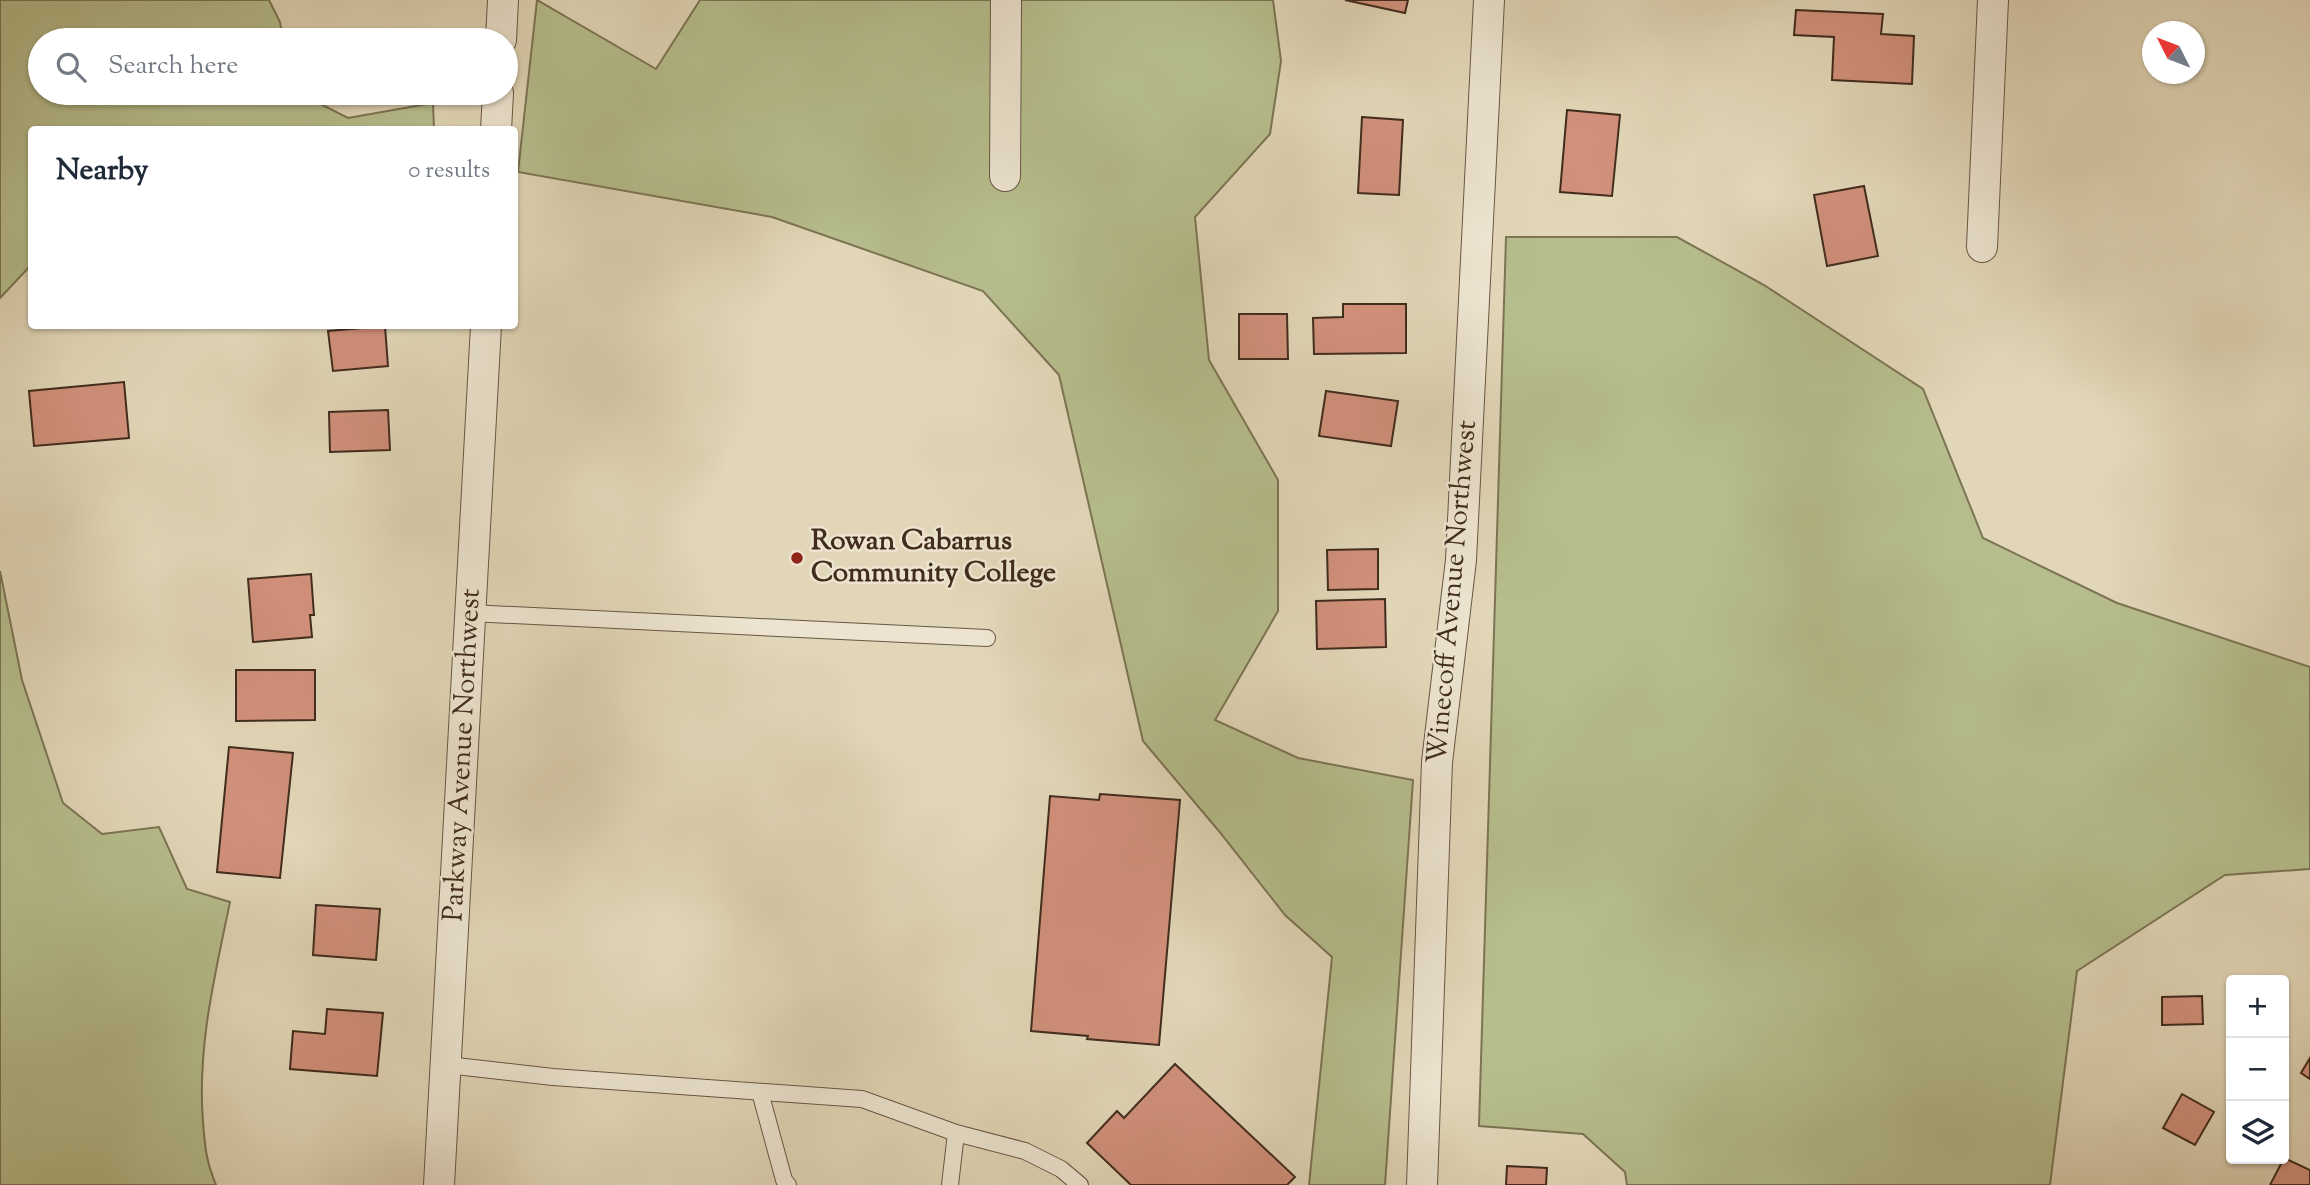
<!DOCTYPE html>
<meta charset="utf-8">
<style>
body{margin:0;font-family:"Sorts Mill Goudy",serif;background:#f6f6f7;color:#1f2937}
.controls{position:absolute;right:21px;bottom:21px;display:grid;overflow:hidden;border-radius:7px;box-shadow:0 2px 5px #0004}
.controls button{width:63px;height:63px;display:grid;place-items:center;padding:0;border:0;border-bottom:2px solid #e0e1e3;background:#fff;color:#1f2937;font:35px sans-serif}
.compass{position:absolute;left:2142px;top:21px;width:63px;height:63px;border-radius:50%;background:#fff;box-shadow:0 2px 5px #0004;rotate:312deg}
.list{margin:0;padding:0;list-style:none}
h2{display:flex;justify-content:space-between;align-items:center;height:91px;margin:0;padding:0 28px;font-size:30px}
h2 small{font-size:23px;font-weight:400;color:#747a83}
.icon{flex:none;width:38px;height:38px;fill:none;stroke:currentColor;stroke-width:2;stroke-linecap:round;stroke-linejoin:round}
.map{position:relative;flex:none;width:2310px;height:1185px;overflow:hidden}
.search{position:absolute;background:#fff;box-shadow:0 2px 5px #0004;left:28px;top:28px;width:490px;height:77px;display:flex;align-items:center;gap:18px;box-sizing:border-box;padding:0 24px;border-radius:38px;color:#747a83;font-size:26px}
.panel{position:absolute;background:#fff;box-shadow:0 2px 5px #0004;left:28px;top:126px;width:490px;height:203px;border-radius:7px}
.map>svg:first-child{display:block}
.green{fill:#b6bd8c;stroke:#7c7454;stroke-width:2}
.building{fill:#d1907b;stroke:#412c1d;stroke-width:2}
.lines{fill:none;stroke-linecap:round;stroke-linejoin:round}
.service-casing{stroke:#695644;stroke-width:18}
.minor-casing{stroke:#695644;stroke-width:32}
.service{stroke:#ece4d0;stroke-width:16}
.minor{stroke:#ece4d0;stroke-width:30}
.poi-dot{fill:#8f2418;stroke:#ece4d0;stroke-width:2.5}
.labels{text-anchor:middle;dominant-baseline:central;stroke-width:5;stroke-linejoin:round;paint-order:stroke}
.poi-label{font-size:28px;font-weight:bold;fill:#412c1d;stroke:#ece4d0;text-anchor:start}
.street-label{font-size:28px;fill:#412c1d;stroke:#ece4d0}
</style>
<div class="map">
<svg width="2310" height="1185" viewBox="0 0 2310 1185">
<rect width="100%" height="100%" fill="#e1d6b7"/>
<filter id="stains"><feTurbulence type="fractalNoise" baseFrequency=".00286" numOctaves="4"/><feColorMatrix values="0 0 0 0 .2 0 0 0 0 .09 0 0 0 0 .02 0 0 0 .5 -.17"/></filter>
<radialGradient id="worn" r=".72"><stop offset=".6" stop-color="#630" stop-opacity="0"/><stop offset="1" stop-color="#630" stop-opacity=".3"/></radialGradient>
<g class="green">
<polygon points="0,0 269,0 280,22 283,40 40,40 40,93 299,93 348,118 433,103 434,129 32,130 31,265 0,298"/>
<polygon points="537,0 656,69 700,0 1273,0 1281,61 1270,134 1195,217 1209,360 1278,480 1278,611 1215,720 1298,758 1413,780 1385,1185 1309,1185 1332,957 1285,915 1218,830 1143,741 1059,375 983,291 772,217 518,172"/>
<polygon points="1506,237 1677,237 1764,285 1923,389 1983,538 2117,603 2310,667 2310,869 2225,875 2077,971 2050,1185 1627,1185 1625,1172 1583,1134 1479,1126"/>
<path d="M0,571l22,109 41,123 39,31 57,-7 28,62 43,13c-15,73 -33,145 -27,220 2,25 3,39 13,63h-216z"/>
</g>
<g class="building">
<polygon points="1345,0 1408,0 1405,13"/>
<polygon points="1796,10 1883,14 1881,34 1914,36 1912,84 1832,80 1834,37 1794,35"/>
<polygon points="1567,110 1620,115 1612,196 1560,192"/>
<polygon points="1362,117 1403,120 1399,195 1358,193"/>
<polygon points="1864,186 1878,256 1827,266 1814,195"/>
<polygon points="1343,304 1406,304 1406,353 1314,354 1313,318 1343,317"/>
<polygon points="1239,314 1287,314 1288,359 1239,359"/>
<polygon points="385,326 388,366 333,371 328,331"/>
<polygon points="124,382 129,438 34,446 29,391"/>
<polygon points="1326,391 1398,401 1391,446 1319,436"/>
<polygon points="388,410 390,450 330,452 329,412"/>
<polygon points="1378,549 1378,589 1328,590 1327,550"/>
<polygon points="311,574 314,615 310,615 312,637 253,642 248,579"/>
<polygon points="1385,599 1386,647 1317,649 1316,601"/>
<polygon points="236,670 315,670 315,720 236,721"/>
<polygon points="229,747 293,753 280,878 217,872"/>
<polygon points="1100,794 1180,800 1159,1045 1087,1039 1088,1036 1031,1031 1050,796 1099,800"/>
<polygon points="316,905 380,909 376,960 313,955"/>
<polygon points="2202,996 2203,1024 2162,1025 2162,997"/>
<polygon points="327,1009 383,1013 377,1076 290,1069 293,1031 325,1034"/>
<polygon points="2310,1058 2310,1079 2301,1073"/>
<polygon points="1175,1064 1295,1177 1287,1185 1131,1185 1087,1143 1117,1111 1124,1118"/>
<polygon points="2182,1094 2214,1112 2195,1145 2163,1128"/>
<polygon points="2284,1158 2310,1170 2310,1185 2270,1185"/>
<polygon points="1507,1166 1547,1168 1546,1185 1506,1185"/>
</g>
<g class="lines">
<defs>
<g id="service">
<polyline points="470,613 987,638"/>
<polyline points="447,1065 553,1077 862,1099 956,1133 1025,1151 1061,1169 1080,1185"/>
<polyline points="760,1092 784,1180 788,1185"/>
<polyline points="950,1185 956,1133"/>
</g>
<g id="minor">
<polyline points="501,40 503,0"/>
<polyline points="496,130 498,93"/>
<polyline points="1005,176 1006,0"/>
<polyline points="1982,247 1993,0"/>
<polyline points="439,1185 486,326"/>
<polyline points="1422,1185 1437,762 1461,560 1489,0"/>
</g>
</defs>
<use href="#service" class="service-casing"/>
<use href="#minor" class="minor-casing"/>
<use href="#service" class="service"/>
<use href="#minor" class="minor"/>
</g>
<circle class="poi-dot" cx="797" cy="558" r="7"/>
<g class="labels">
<g class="poi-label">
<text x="811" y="542">Rowan Cabarrus<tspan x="811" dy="32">Community College</tspan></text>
</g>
<g class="street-label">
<text transform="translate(1453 592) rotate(-85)">Winecoff Avenue Northwest</text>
<text transform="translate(463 755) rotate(-87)">Parkway Avenue Northwest</text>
</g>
</g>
<rect width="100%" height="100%" filter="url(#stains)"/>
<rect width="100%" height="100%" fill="url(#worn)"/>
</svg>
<div class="controls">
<button>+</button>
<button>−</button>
<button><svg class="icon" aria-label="layers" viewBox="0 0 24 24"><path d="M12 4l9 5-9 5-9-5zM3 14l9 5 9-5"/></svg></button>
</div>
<svg class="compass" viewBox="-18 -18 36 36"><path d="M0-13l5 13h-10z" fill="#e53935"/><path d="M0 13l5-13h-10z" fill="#747a83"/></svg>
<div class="search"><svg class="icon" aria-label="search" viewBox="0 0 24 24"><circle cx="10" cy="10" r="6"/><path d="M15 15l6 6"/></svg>Search here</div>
<section class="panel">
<h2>Nearby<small>0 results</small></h2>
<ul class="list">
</ul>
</section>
</div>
